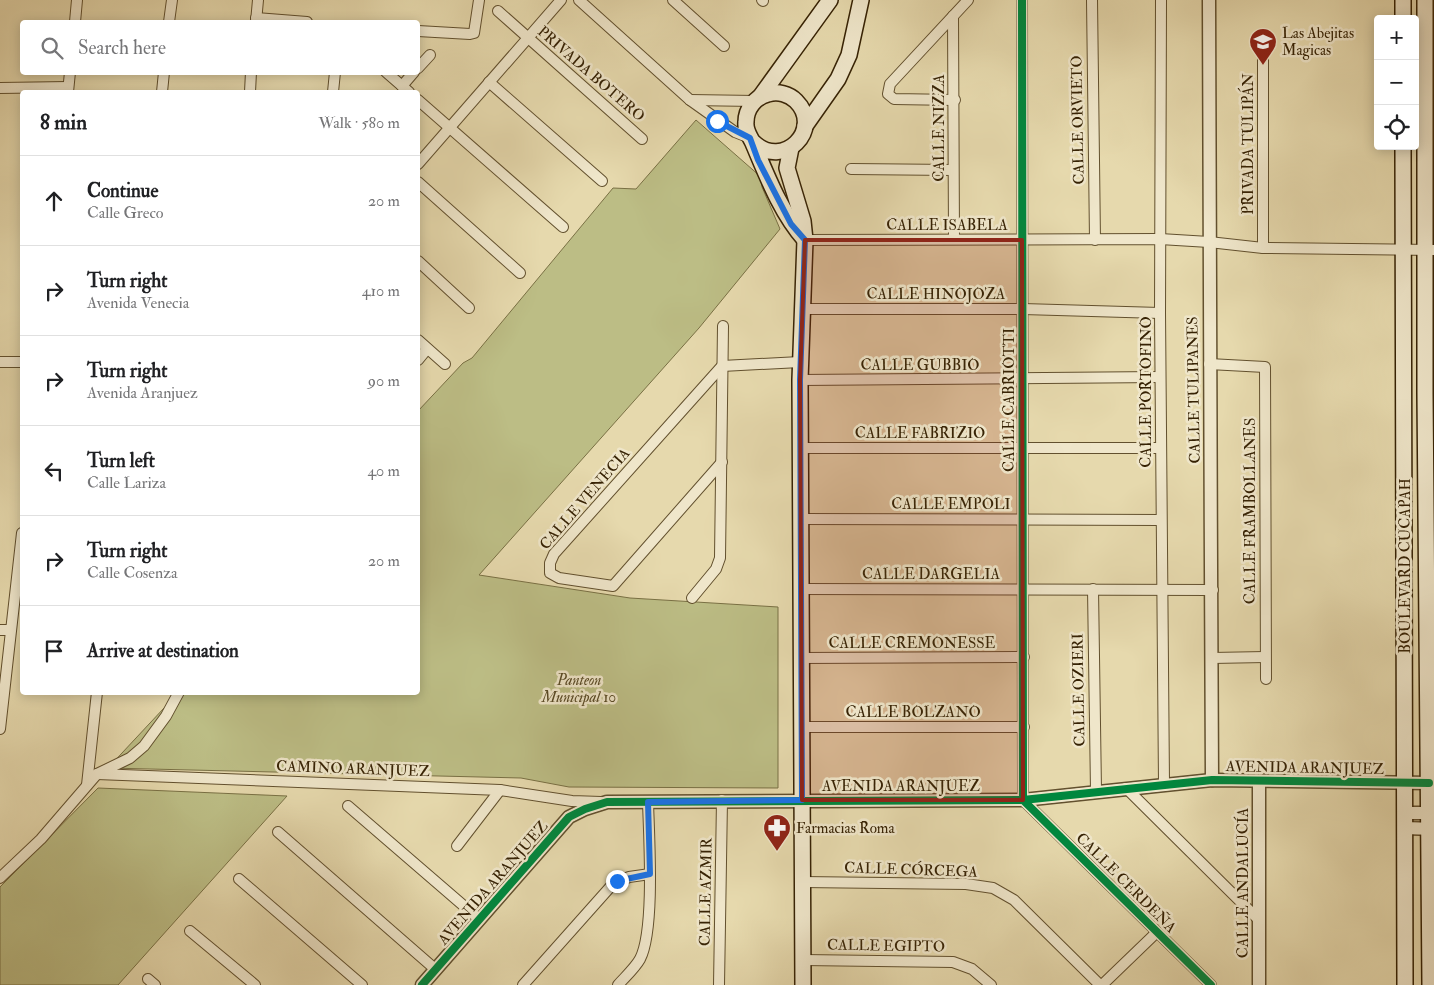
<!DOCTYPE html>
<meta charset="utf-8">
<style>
body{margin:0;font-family:"IM FELL Double Pica",serif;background:#f6f6f6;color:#202124}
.controls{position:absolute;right:15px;top:15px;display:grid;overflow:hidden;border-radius:5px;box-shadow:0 2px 12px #0003}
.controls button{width:45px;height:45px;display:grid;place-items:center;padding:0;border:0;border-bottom:1px solid #e0e0e0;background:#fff;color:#202124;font:25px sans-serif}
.stop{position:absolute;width:15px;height:15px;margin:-11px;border:4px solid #1a73e8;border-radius:50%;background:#fff}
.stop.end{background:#1a73e8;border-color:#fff;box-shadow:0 1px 5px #0008}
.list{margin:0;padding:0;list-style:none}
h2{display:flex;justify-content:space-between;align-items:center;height:65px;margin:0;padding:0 20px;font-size:21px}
h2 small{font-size:16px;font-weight:400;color:#757577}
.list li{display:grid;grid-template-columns:32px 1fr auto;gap:15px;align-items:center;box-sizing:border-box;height:90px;padding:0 20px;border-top:1px solid #e0e0e0}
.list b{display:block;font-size:19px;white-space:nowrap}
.list p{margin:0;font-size:16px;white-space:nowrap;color:#757577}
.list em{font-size:16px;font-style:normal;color:#757577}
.icon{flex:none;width:28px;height:28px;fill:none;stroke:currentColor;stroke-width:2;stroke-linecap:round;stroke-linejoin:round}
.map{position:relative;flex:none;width:1434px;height:985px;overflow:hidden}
.search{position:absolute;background:#fff;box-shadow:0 2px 12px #0003;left:20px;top:20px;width:400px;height:55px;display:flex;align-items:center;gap:12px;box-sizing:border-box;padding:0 18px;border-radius:5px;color:#757577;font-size:19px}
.panel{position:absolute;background:#fff;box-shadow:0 2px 12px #0003;left:20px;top:90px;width:400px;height:605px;border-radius:5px}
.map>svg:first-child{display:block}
.green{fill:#bcbd85;stroke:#797044}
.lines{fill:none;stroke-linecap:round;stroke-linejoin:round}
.minor-casing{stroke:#62502e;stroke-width:12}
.tertiary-casing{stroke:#62502e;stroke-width:15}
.secondary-casing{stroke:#362204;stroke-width:18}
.minor{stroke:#efe6ca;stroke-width:10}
.tertiary{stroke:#efe6ca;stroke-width:12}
.secondary{stroke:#efe6ca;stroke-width:15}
.cycleway-casing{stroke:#efe6ca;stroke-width:11}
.cycleway{stroke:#00873e;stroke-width:8}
.route{stroke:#1a73e8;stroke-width:6}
.marked{fill:#8f2418;fill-opacity:0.2;stroke:#8f2418;stroke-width:4;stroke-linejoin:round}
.labels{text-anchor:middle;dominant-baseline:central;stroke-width:5;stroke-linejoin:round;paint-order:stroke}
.poi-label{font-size:15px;fill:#362204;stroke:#efe6ca;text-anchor:start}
.street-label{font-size:15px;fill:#362204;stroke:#efe6ca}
.park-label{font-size:15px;font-style:italic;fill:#584924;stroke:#efe6ca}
</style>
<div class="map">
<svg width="1434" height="985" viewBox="0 0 1434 985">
<rect width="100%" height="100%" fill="#e6d9ad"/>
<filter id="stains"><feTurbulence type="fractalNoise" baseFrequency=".004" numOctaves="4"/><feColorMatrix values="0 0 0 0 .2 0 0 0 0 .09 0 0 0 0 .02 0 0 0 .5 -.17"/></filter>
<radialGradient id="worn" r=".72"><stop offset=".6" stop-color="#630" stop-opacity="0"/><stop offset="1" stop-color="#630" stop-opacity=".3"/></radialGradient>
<g class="green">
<polygon points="696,120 761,177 762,187 780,229 699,328 479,575 630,598 778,607 778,788 569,787 521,778 108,768 178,693 418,692 418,411 463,363 472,358 613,188 636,189"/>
<polygon points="98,788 287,796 118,985 0,985 0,887"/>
</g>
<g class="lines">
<defs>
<g id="minor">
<polyline points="579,0 690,100 735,132 750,138"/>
<polyline points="673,0 724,46"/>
<polyline points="762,0 763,1"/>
<polyline points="1022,0 1023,800 1211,985"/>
<polyline points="1092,0 1095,240"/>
<polyline points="1161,0 1160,313 1164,784"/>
<polyline points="498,11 642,139"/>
<polyline points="953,16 954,239"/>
<polyline points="256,18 307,22"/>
<polyline points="75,22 77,0"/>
<polyline points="169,22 172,0"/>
<polyline points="256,22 258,0"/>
<polyline points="418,31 470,34 474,33 479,0"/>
<polyline points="418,68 430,55"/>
<polyline points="386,72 409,92"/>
<polyline points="489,82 602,181"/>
<polyline points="402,86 414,72"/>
<polyline points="0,88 68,87"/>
<polyline points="68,92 70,72"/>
<polyline points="162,92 164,72"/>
<polyline points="250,92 251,72"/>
<polyline points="333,92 335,72"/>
<polyline points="418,100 563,227"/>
<polyline points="690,100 755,101"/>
<polyline points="955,100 894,99 888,94 890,84 968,0"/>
<polyline points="418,164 561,0"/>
<polyline points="851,169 953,170"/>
<polyline points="418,182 520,273"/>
<polyline points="805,240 1160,239 1209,242 1263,248 1434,250"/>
<polyline points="1263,248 1263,40"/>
<polyline points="418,261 469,308"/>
<polyline points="802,309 1023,309 1160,313"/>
<polyline points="418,340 445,364"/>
<polyline points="418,360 427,349"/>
<polyline points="0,362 22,362"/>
<polyline points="1209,364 1265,367 1266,679"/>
<polyline points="800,380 1160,377"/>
<polyline points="799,448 1161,448"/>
<polyline points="722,462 613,586 559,578 550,573 550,563 554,554 722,366 800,362"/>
<polyline points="800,519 1161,520"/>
<polyline points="800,589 1213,590"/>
<polyline points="1093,589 1096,791"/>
<polyline points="692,598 716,569 720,558 723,326"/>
<polyline points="0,630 10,630"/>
<polyline points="801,658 1024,657"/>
<polyline points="1212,658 1265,657"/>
<polyline points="803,727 1024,727"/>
<polyline points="0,729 22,533"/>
<polyline points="97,774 500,790 572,801 601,802"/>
<polyline points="87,785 97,692"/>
<polyline points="1126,788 1260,921"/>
<polyline points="348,806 479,919"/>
<polyline points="278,832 435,969"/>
<polyline points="457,846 500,790"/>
<polyline points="0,878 41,839 97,774 130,758 144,746 166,716 179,692"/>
<polyline points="239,879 362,985"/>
<polyline points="802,882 966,884 993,888 1014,900 1100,985"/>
<polyline points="190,931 255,985"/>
<polyline points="803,960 953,962 972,969 991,985"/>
<polyline points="148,979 155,985"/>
<polyline points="523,985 612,885 629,877 650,874"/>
<path d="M618,985c7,-8 17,-17 22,-26 15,-29 9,-122 8,-157"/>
<polyline points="719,985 722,800"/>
<polyline points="1102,985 1156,933"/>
</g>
<g id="tertiary">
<path d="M1209,0c0,260 2,520 3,780"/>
<polyline points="1259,781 1259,985"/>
<polyline points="1405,813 1434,813"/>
<polyline points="1405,828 1434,829"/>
<polyline points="422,985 569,817 585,809 607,802 1023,800 1212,780 1429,783"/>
</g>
<g id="secondary">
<polyline points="1403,0 1403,19"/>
<polyline points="1425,0 1425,393 1430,985"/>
<polyline points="760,97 830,0"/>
<polyline points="805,126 838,79 849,55 861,0"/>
<path d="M753,142c30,29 71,-13 43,-41 -7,-7 -18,-10 -28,-7 -13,3 -22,15 -22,28 -1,9 4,14 7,21 14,33 28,70 52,97"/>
<polyline points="1403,146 1405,985"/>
<polyline points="791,148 787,168 803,221 805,240 800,380 803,985"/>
</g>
</defs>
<use href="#minor" class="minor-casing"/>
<use href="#tertiary" class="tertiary-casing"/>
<use href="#secondary" class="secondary-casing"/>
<use href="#minor" class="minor"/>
<use href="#tertiary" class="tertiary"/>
<use href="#secondary" class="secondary"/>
<defs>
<g id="cycleway">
<polyline points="1022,0 1023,800 1211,985"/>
<polyline points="422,985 569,817 585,809 607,802 1023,800 1212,780 1429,783"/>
</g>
</defs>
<use href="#cycleway" class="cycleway-casing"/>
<use href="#cycleway" class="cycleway"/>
</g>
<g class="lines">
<polyline class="route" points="617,881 650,874 648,802 802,800 800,380 805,240 791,224 758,160 750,138 717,121"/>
</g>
<path class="marked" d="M805,240h217l1,560h-221l-2,-420z"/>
<defs>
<symbol id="school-pin" viewBox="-11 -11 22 30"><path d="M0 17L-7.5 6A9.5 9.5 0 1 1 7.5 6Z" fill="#8f2418" stroke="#efe6ca"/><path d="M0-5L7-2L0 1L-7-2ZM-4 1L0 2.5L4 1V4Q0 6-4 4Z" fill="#fff"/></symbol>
<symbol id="pharmacy-pin" viewBox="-11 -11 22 30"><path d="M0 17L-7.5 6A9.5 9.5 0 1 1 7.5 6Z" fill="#8f2418" stroke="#efe6ca"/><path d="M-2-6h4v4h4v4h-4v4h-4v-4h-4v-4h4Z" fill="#fff"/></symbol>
</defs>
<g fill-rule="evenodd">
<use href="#school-pin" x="1247" y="26" width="32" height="43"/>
<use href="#pharmacy-pin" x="761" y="812" width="32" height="43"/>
</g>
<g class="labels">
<g class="poi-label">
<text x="1282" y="33">Las Abejitas<tspan x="1282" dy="17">Magicas</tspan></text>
<text x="796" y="828">Farmacias Roma</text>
</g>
<g class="street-label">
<text transform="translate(591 74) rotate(41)">PRIVADA BOTERO</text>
<text transform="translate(1078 120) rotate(-91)">CALLE ORVIETO</text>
<text transform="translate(939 128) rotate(-90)">CALLE NIZZA</text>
<text transform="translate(1248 144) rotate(-90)">PRIVADA TULIPÁN</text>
<text x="947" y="225">CALLE ISABELA</text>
<text x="936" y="294">CALLE HINOJOZA</text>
<text x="920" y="365">CALLE GUBBIO</text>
<text transform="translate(1194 390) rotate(-91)">CALLE TULIPANES</text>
<text transform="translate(1146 392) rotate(-90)">CALLE PORTOFINO</text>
<text transform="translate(1009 400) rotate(-90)">CALLE CABRIOTTI</text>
<text x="920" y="433">CALLE FABRIZIO</text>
<text transform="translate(585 499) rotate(-49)">CALLE VENECIA</text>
<text x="951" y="504">CALLE EMPOLI</text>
<text transform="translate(1250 511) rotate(-90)">CALLE FRAMBOLLANES</text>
<text transform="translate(1405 566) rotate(-90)">BOULEVARD CUCAPAH</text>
<text x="931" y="574">CALLE DARGELIA</text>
<text x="912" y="643">CALLE CREMONESSE</text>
<text transform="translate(1079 690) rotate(-91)">CALLE OZIERI</text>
<text x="913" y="712">CALLE BOLZANO</text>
<text transform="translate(1305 768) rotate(1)">AVENIDA ARANJUEZ</text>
<text transform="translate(353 769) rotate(2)">CAMINO ARANJUEZ</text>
<text x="901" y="786">AVENIDA ARANJUEZ</text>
<text transform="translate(911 870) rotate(2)">CALLE CÓRCEGA</text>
<text transform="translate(493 883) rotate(-49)">AVENIDA ARANJUEZ</text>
<text transform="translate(1126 883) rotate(45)">CALLE CERDEÑA</text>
<text transform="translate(1243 883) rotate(-90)">CALLE ANDALUCÍA</text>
<text transform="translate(706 892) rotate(-89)">CALLE AZMIR</text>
<text transform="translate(886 946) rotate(1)">CALLE EGIPTO</text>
</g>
<g class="park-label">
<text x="579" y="680">Panteon<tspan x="579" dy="17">Municipal 10</tspan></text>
</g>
</g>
<rect width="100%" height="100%" filter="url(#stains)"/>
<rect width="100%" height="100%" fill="url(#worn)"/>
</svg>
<div class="controls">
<button>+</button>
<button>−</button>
<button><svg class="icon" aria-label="locate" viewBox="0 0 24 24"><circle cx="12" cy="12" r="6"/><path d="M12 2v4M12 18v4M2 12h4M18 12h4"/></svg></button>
</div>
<div class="stop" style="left:717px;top:121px"></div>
<div class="stop end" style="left:617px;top:881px"></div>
<div class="search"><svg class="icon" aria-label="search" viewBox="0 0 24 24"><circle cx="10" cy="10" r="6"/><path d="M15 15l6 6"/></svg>Search here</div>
<section class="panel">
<h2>8 min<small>Walk · 580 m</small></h2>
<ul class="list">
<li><svg class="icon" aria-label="ahead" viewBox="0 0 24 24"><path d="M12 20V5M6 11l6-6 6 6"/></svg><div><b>Continue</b><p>Calle Greco</p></div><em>20 m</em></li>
<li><svg class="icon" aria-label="right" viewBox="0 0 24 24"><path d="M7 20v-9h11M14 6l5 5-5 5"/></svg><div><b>Turn right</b><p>Avenida Venecia</p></div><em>410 m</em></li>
<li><svg class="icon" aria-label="right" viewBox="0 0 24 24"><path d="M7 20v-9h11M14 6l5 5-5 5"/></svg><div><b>Turn right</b><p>Avenida Aranjuez</p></div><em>90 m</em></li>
<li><svg class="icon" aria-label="left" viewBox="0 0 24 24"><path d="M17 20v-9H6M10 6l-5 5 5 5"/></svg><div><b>Turn left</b><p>Calle Lariza</p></div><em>40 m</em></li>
<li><svg class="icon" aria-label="right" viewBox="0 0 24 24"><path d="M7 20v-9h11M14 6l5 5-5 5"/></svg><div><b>Turn right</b><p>Calle Cosenza</p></div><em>20 m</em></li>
<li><svg class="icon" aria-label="arrive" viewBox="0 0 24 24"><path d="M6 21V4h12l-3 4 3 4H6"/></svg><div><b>Arrive at destination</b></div></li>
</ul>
</section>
</div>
